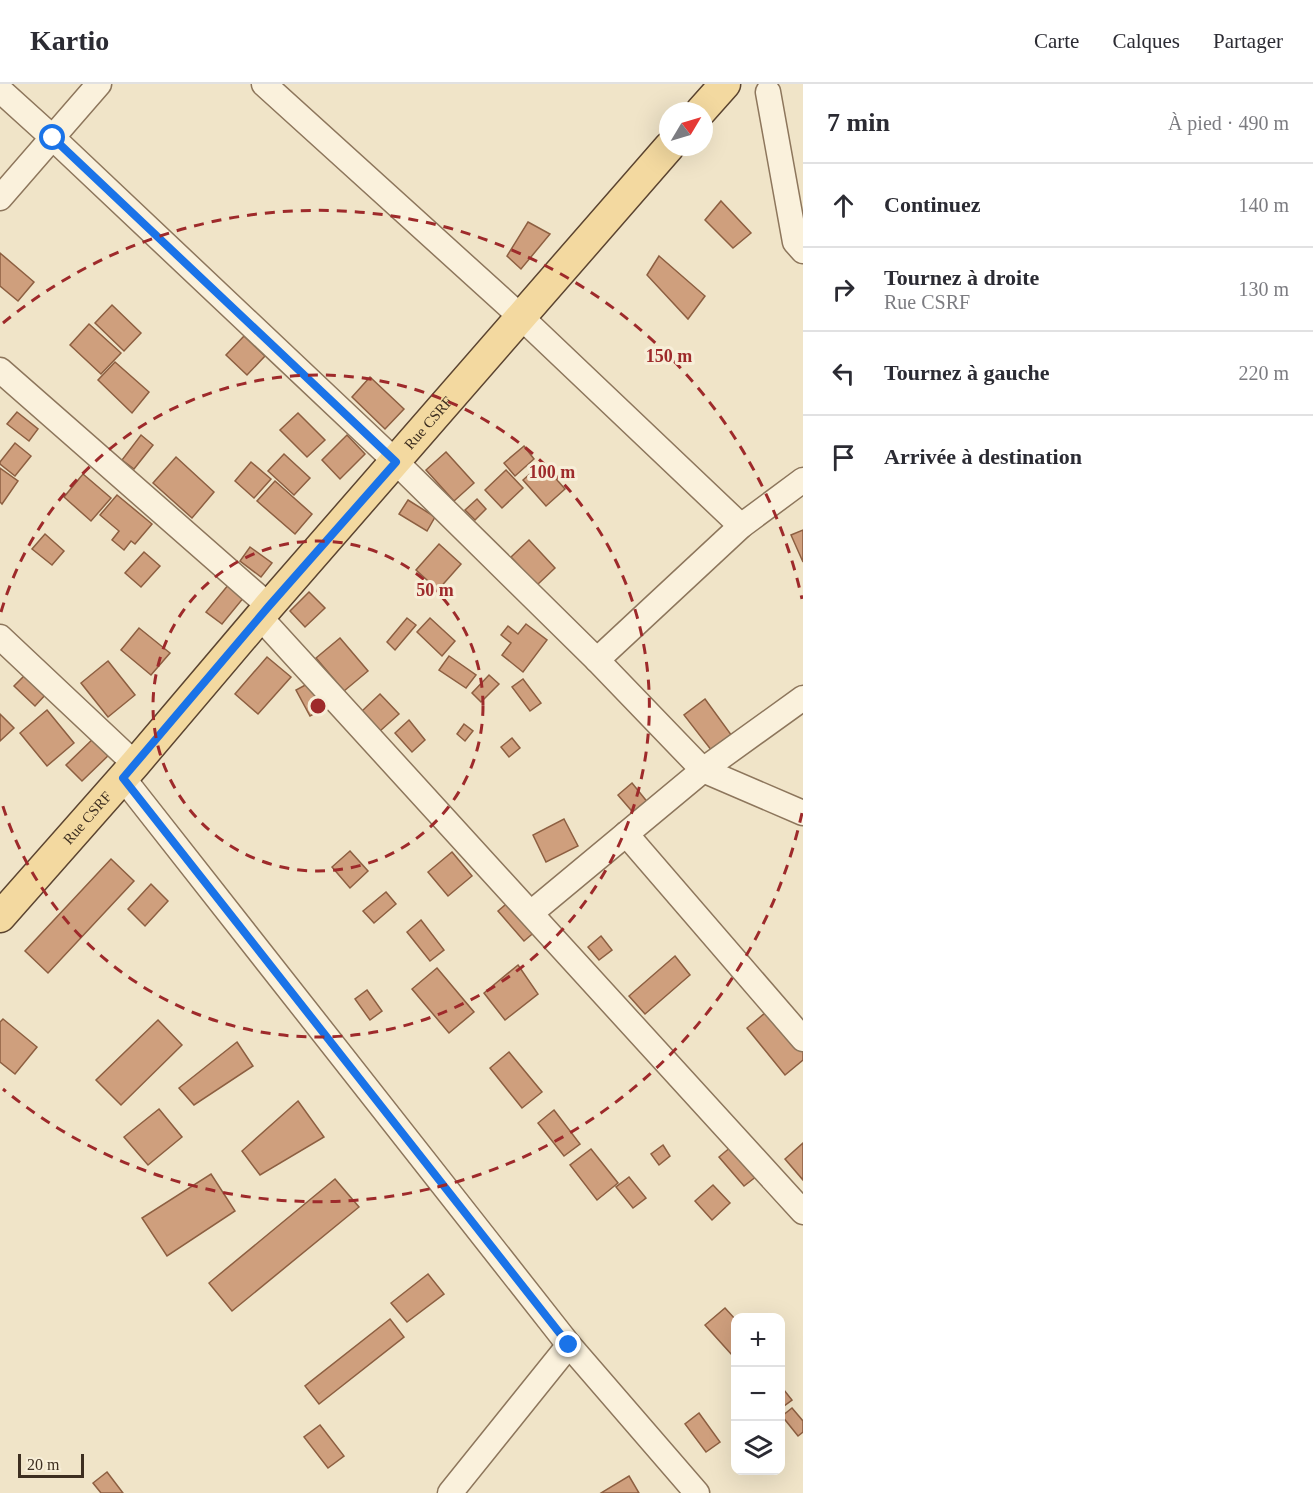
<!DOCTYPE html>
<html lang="fr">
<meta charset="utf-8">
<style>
body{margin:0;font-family:Georgia,serif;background:#f2f2f3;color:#2b2b33}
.controls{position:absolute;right:18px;bottom:18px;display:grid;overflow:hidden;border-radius:12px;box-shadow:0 6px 24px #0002}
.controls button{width:54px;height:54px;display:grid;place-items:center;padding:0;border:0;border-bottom:2px solid #e1e1e2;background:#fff;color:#2b2b33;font:30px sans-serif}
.compass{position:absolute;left:659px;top:18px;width:54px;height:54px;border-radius:50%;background:#fff;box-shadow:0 6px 24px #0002;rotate:52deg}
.scale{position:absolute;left:18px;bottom:15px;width:66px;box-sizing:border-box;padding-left:6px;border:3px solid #3d2e20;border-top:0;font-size:16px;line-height:21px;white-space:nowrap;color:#3d2e20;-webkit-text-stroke:4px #f7eed8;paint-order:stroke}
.stop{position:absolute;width:18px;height:18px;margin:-14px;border:4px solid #1a73e8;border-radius:50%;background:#fff}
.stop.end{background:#1a73e8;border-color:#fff;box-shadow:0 2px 6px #0008}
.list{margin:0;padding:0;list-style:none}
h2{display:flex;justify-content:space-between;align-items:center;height:78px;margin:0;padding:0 24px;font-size:26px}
h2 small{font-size:20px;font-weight:400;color:#7c7c81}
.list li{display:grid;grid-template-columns:39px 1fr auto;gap:18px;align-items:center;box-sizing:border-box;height:84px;padding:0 24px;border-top:2px solid #e1e1e2}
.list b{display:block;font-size:22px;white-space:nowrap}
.list p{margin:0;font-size:20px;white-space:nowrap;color:#7c7c81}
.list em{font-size:20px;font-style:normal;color:#7c7c81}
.icon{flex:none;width:33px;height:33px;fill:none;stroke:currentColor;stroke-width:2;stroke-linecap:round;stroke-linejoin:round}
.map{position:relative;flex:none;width:803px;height:1409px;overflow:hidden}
header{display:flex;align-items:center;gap:36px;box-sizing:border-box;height:84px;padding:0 30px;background:#fff;border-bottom:2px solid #e1e1e2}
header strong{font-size:28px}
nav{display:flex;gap:33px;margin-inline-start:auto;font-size:21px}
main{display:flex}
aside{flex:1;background:#fff}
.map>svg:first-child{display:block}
.building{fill:#cf9f7d;stroke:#8d5f41;stroke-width:1.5}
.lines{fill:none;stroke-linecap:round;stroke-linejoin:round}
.minor-casing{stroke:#8d765c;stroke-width:27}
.major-casing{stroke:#5b4430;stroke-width:33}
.minor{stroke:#faf1dc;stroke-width:24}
.major{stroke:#f3d9a0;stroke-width:30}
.route{stroke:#1a73e8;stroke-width:8}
.ring{fill:none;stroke:#9e2a2b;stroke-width:3;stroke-dasharray:10 8}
.labels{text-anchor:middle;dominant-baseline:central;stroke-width:6;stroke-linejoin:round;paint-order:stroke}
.street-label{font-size:15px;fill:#3d2e20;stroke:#f7eed8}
.centre{fill:#9e2a2b;stroke:#f7eed8;stroke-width:3}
.ring-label{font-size:18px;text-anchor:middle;font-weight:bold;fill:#9e2a2b;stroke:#f7eed8;stroke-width:6;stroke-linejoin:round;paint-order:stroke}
</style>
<header>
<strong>Kartio</strong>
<nav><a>Carte</a><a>Calques</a><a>Partager</a></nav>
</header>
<main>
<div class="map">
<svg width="803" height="1409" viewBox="0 0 803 1409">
<rect width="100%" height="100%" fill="#f0e4c8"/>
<g class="building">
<polygon points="721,117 751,149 733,164 705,136"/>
<polygon points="528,138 550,150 521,185 507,172"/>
<polygon points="0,169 34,198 18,217 0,202"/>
<polygon points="659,172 705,212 688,235 647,191"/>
<polygon points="112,221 141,249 124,267 95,239"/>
<polygon points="89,240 121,269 101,290 70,261"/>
<polygon points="244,252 265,272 247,291 226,271"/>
<polygon points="115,278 149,308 132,329 98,296"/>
<polygon points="370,293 404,325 385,345 352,313"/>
<polygon points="17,328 38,345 29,357 7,340"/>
<polygon points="298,329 325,356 307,373 280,346"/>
<polygon points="141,351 153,361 134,385 122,376"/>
<polygon points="347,351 365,370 340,395 322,376"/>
<polygon points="15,359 31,372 15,392 0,380 0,378"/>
<polygon points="524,362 534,375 515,392 504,379"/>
<polygon points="446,368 474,399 454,417 426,386"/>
<polygon points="284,370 310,394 294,411 268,387"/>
<polygon points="176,373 214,408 192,434 153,399"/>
<polygon points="251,378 271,395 254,414 235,397"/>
<polygon points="542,379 565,405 546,422 523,396"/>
<polygon points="0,384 18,397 2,420 0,418"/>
<polygon points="506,386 523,404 502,424 485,406"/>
<polygon points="83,390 111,414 91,437 64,413"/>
<polygon points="275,397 312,430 295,450 257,417"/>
<polygon points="117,411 152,440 135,460 131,457 124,466 112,456 119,447 100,431"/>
<polygon points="477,415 486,425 475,436 465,426"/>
<polygon points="408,416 435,433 427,447 399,430"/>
<polygon points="803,446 803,478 791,451"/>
<polygon points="45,450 64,467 52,481 32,465"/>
<polygon points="529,456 555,484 537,501 511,473"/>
<polygon points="439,460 461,480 438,506 416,486"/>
<polygon points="250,463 272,479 261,493 240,477"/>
<polygon points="144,468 160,482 141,503 125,489"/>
<polygon points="229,500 245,512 222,540 206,528"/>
<polygon points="309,508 325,524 305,543 290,527"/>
<polygon points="407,534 416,541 395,566 387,558"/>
<polygon points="430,534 455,557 442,572 417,548"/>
<polygon points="526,540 547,556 523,588 502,571 511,559 501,551 508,542 518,550"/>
<polygon points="139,544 170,569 151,591 121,566"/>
<polygon points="340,554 368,587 344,607 316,574"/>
<polygon points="449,572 476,591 466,604 439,586"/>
<polygon points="267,573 291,593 258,630 235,610"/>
<polygon points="108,577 135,611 108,633 81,599"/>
<polygon points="28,588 48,608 35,622 14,602"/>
<polygon points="489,591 499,600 481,618 472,609"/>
<polygon points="523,595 541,619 530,627 512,603"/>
<polygon points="309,599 323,625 310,632 296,606"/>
<polygon points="380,610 399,630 380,647 362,627"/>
<polygon points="705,615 732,652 712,667 684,631"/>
<polygon points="47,626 74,659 47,682 20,649"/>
<polygon points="0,630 14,644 0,657"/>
<polygon points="409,636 425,656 412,668 395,649"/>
<polygon points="464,640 473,647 465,657 457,650"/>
<polygon points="97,651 113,667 82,697 66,681"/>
<polygon points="512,654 520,664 509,673 501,663"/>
<polygon points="632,699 649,720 636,732 618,711"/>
<polygon points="564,735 578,762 546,778 533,751"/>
<polygon points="350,767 368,787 350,804 332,783"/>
<polygon points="452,768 472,792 448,812 428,788"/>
<polygon points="111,775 134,797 48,889 25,867"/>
<polygon points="151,800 168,817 145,842 128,825"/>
<polygon points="386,808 396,820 374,839 363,827"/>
<polygon points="511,816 537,846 524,857 498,827"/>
<polygon points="421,836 444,866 430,877 407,848"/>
<polygon points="601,852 612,866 599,876 588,863"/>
<polygon points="675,872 690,891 645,930 629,912"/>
<polygon points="518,881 538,910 505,936 484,909"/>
<polygon points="437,884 474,928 449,949 412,905"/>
<polygon points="367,906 382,927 370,936 355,915"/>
<polygon points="771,924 803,964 803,976 785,991 747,944"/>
<polygon points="3,935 37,963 15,990 0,978 0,938"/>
<polygon points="158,936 182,961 121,1021 96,996"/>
<polygon points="237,958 253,982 194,1021 179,1004"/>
<polygon points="509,968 542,1008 522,1024 490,984"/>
<polygon points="298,1017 324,1053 260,1091 242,1067"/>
<polygon points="159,1025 182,1053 148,1081 124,1053"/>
<polygon points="554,1026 580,1060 564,1072 538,1039"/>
<polygon points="803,1059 803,1096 785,1075"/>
<polygon points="663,1061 670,1072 659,1081 651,1070"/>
<polygon points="732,1062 757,1092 744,1102 719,1073"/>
<polygon points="591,1065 618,1099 597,1116 570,1081"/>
<polygon points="211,1090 235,1127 167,1172 142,1134"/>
<polygon points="629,1093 646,1114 633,1124 616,1103"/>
<polygon points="335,1095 359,1123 232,1227 209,1199"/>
<polygon points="713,1101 730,1119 712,1136 695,1117"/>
<polygon points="428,1190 444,1210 407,1238 391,1219"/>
<polygon points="725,1224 736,1236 736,1268 732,1271 705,1241"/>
<polygon points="390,1235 404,1253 319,1320 305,1302"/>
<polygon points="780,1301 792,1316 780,1325"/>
<polygon points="792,1324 803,1337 803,1348 798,1352 782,1332"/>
<polygon points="699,1329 720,1358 706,1368 685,1340"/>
<polygon points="320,1341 344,1372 328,1384 304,1353"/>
<polygon points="107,1388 123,1409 101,1409 93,1399"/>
<polygon points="629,1392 639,1409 601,1409"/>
</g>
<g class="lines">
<defs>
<g id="minor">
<polyline points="264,0 521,233 741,442"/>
<polyline points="0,6 53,54 396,378 597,576 703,686 803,729"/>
<polyline points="768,8 795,158 803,167"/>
<polyline points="0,114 99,0"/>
<polyline points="0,286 269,522"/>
<polyline points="260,533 803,1128"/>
<polyline points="0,553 135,680"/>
<polyline points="597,576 741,442 803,396"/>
<polyline points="123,694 569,1261 697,1409"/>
<polyline points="626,750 803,955"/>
<polyline points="531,829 703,686 803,614"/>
<polyline points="450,1409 569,1261"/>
</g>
<g id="major">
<polyline points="701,27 725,0"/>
<path id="s1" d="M0,833l135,-153 134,-158 400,-459"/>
</g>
</defs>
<use href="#minor" class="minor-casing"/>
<use href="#major" class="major-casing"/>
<use href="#minor" class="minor"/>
<use href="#major" class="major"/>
</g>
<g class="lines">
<polyline class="route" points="53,54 396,378 269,522 123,694 569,1261"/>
</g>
<g class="ring">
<circle cx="318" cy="622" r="165"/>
<path d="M1 528A331 331 0 1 1 1 716"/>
<path d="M802 729A496 496 0 0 1 3 1005M3 239A496 496 0 0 1 802 515"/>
</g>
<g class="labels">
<g class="street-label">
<text stroke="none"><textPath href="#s1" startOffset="654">Rue CSRF</textPath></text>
<text stroke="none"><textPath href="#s1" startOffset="132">Rue CSRF</textPath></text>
</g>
</g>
<circle cx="318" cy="622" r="9" class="centre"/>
<g class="ring-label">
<text x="669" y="278">150 m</text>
<text x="552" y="394">100 m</text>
<text x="435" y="512">50 m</text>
</g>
</svg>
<div class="controls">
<button>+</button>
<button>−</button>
<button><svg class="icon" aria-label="layers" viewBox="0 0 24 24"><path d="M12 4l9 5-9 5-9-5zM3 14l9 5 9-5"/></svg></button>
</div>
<svg class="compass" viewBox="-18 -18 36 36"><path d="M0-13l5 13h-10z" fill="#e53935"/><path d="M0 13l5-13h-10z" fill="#7c7c81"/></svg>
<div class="scale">20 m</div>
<div class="stop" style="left:53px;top:54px"></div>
<div class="stop end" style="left:569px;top:1261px"></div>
</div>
<aside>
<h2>7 min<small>À pied · 490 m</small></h2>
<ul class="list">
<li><svg class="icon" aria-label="ahead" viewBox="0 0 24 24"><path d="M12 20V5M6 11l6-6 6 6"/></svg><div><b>Continuez</b></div><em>140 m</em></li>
<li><svg class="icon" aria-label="right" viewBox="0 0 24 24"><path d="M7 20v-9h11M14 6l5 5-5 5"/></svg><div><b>Tournez à droite</b><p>Rue CSRF</p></div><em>130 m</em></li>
<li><svg class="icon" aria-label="left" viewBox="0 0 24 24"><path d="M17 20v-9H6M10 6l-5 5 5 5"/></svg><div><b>Tournez à gauche</b></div><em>220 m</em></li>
<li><svg class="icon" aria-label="arrive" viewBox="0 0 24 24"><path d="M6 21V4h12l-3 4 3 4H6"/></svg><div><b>Arrivée à destination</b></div></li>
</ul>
</aside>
</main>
